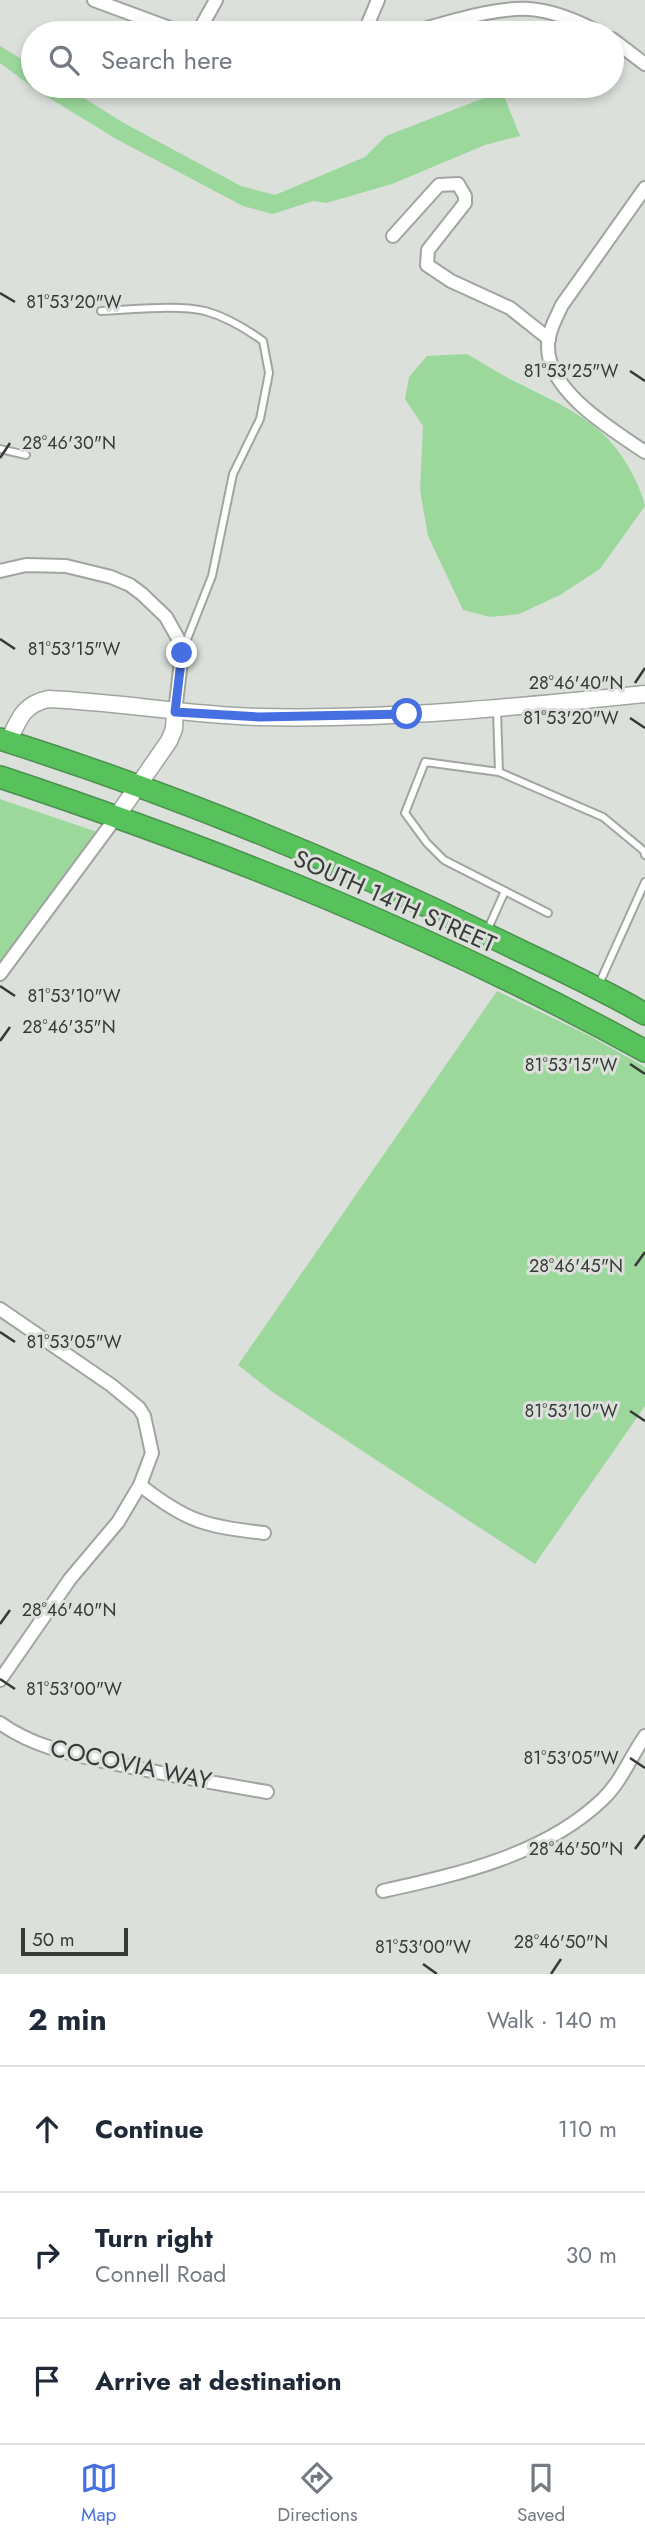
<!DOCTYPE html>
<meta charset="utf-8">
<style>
body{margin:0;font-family:Jost,sans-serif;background:#f2f2f3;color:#1f2937}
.scale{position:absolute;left:21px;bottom:18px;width:107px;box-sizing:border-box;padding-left:7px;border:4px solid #383938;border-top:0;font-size:19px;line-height:24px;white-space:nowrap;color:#383938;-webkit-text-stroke:5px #dbe0db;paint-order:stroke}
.stop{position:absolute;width:21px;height:21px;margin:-16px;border:5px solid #466fe1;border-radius:50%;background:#fff}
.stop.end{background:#466fe1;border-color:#fff;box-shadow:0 2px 7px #0008}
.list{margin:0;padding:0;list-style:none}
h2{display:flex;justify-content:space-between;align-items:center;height:91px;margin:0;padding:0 28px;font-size:30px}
h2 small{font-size:23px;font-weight:400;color:#747a83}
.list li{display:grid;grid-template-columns:46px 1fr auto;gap:21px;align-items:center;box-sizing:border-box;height:126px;padding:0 28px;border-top:2px solid #e0e1e3}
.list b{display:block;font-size:26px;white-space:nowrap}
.list p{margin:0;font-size:23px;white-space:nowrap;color:#747a83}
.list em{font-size:23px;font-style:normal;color:#747a83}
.icon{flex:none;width:38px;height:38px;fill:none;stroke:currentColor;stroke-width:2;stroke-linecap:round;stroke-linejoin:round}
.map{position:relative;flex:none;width:645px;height:1974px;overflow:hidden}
.search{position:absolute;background:#fff;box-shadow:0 4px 10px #0003;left:21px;right:21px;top:21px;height:77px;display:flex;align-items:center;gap:18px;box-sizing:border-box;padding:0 24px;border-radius:38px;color:#747a83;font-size:26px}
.sheet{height:469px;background:#fff}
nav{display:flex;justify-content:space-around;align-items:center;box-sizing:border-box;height:98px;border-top:2px solid #e0e1e3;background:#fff;font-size:19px;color:#747a83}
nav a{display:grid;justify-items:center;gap:4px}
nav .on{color:#466fe1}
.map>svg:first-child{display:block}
.green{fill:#9cd89c}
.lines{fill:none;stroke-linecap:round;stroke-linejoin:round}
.lane-casing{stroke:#a0a5a0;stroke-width:10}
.street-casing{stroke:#a0a5a0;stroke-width:16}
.secondary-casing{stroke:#a0a5a0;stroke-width:19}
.highway-casing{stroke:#4c914f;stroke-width:24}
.lane{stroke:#fff;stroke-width:6}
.street{stroke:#fff;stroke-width:12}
.secondary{stroke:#fff;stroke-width:16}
.highway{stroke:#57c15c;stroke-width:21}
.route{stroke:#466fe1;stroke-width:9}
.ticks{fill:none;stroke:#383938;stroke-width:2.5}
.labels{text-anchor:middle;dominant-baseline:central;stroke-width:6;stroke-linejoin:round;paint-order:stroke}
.street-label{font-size:24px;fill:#383938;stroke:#dbe0db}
.ticks-label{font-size:18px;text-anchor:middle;fill:#383938;stroke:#dbe0db;stroke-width:6;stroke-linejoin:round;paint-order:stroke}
</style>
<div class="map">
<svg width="645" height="1974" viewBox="0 0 645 1974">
<rect width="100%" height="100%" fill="#dbe0db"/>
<g class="green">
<polygon points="0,46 33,66 33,86 65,86 122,122 241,186 275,195 365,157 386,136 502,91 520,136 485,145 392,184 326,203 313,201 273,214 243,206 118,140 36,90 0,63"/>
<path d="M467,354c16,9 31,19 47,27 29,15 63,29 88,52 19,17 37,48 43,73l-45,63 -40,26 -41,19 -29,3 -27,-7 -35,-74 -8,-46 3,-64 -18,-27 4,-22 18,-21z"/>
<polygon points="0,799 97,832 0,969"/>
<polygon points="497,991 590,1036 645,1067 645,1406 535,1564 271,1391 238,1365"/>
</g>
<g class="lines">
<defs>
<g id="lane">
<path d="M101,311c30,-1 75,-7 104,0 22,6 40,17 58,30l6,32 -9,46 -27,55 -21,102 -28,71"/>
<polyline points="0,449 26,455"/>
<polyline points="497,711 499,772 603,817 644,851 645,855"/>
<polyline points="499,772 425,762 405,813 427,843 444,860 548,913"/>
<polyline points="487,931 505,891"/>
<polyline points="599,984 645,882"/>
</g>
<g id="street">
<polyline points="94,0 183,33"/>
<polyline points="203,33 201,27 216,0"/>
<polyline points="364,33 378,0"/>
<path d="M408,33c37,-9 84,-26 121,-24 26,2 49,12 71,24"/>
<polyline points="612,39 645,64"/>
<path d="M645,188l-83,117c-6,13 -14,27 -14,42 0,45 65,83 97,105"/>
<polyline points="393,236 439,185 458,184 465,196 465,203 428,250 427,265 451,281 510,308 549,339"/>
<polyline points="0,571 26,565 66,566 111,577 130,585 142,594 166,617 180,642 182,653 175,712"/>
<polyline points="0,974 117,816"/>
<polyline points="0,1309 111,1385 139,1408 144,1416 152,1453 140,1485 118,1522 70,1579 0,1680"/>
<path d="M140,1485c47,37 65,41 124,48"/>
<path d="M0,1723c33,24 72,31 112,40 51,11 103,20 155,29"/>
<path d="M383,1891c76,-17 162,-36 220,-92 18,-17 28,-43 42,-63"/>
</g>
<g id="secondary">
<path d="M8,742c11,-22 14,-37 40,-43 71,3 140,16 211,18 129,3 258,-10 386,-23"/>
<polyline points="117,816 169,741 174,729 175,712"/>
</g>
<g id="highway">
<path d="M0,739c171,54 337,122 498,201 49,24 99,46 147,74"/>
<path d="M0,777c223,74 439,160 645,274"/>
</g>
</defs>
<use href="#lane" class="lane-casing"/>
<use href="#street" class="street-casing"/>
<use href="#secondary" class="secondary-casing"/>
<use href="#highway" class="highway-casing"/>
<use href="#lane" class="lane"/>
<use href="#street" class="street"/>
<use href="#secondary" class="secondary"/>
<use href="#highway" class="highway"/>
</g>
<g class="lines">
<polyline class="route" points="182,653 175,712 259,717 407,714"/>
</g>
<path class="ticks" d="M0,293l15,9M630,371l15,10M0,458l10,-15M0,639l15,10M635,683l10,-15M630,718l15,10M0,986l15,10M0,1041l10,-14M630,1064l15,10M635,1266l10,-14M0,1332l15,10M630,1411l15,10M0,1624l10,-14M0,1679l15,10M630,1758l15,10M635,1849l10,-14M423,1964l14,10M551,1974l10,-15"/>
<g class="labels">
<g class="street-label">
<text transform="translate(395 901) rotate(24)">SOUTH 14TH STREET</text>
<text transform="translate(131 1764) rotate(12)">COCOVIA WAY</text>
</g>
</g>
<g class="ticks-label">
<text x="74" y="308">81°53'20"W</text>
<text x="571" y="377">81°53'25"W</text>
<text x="69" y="449">28°46'30"N</text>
<text x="74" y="655">81°53'15"W</text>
<text x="576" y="689">28°46'40"N</text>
<text x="571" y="724">81°53'20"W</text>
<text x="74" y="1002">81°53'10"W</text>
<text x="69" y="1033">28°46'35"N</text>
<text x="571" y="1071">81°53'15"W</text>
<text x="576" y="1272">28°46'45"N</text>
<text x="74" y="1348">81°53'05"W</text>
<text x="571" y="1417">81°53'10"W</text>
<text x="69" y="1616">28°46'40"N</text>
<text x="74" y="1695">81°53'00"W</text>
<text x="571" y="1764">81°53'05"W</text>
<text x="576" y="1855">28°46'50"N</text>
<text x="561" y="1948">28°46'50"N</text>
<text x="423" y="1953">81°53'00"W</text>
</g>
</svg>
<div class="scale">50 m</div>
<div class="stop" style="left:407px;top:714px"></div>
<div class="stop end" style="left:182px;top:653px"></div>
<div class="search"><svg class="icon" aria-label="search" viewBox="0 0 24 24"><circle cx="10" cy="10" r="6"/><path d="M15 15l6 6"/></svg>Search here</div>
</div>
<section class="sheet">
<h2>2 min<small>Walk · 140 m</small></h2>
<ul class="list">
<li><svg class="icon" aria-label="ahead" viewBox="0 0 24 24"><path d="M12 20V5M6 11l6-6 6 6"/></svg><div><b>Continue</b></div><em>110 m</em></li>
<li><svg class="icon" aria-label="right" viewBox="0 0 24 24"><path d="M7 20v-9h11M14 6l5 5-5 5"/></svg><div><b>Turn right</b><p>Connell Road</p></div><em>30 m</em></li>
<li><svg class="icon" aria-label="arrive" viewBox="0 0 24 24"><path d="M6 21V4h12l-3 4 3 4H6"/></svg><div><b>Arrive at destination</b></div></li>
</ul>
</section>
<nav>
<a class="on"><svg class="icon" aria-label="map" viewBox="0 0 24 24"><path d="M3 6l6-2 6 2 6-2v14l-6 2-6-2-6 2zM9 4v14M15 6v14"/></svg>Map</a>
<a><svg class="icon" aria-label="directions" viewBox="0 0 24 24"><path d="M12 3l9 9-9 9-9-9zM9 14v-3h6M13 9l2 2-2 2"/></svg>Directions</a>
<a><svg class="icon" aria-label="saved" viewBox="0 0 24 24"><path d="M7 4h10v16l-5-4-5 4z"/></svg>Saved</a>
</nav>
